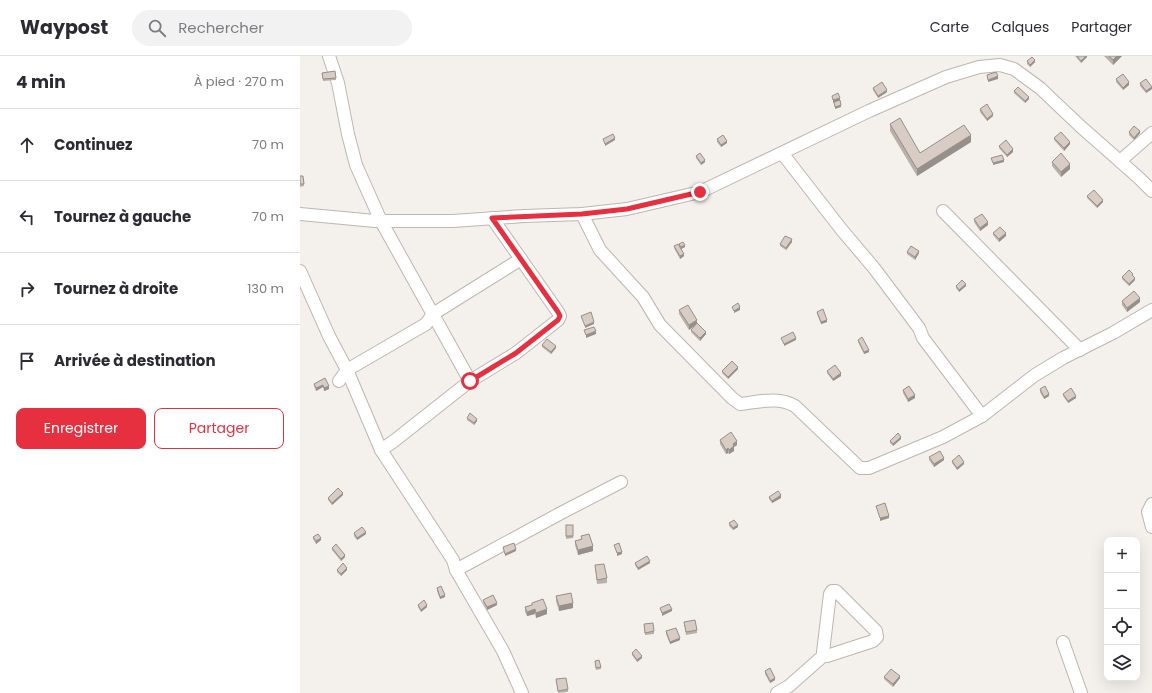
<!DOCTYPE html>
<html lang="fr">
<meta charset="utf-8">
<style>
body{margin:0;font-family:Poppins,sans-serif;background:#f2f2f3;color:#2b2b33}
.controls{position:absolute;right:12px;bottom:12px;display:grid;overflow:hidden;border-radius:8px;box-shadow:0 4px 16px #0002}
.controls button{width:36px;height:36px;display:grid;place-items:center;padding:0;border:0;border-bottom:1px solid #e1e1e2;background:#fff;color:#2b2b33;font:20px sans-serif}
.stop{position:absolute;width:12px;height:12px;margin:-9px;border:3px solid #e7303f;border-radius:50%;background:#fff}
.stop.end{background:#e7303f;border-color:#fff;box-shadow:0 1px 4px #0008}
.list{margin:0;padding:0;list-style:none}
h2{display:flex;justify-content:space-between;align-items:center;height:52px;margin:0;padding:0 16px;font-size:17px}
h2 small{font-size:13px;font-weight:400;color:#7c7c81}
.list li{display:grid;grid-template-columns:26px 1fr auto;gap:12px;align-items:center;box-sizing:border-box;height:72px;padding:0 16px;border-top:1px solid #e1e1e2}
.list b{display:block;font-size:15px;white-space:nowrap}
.list em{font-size:13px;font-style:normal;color:#7c7c81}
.actions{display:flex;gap:8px;padding:12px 16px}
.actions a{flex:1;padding:9px 0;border:1px solid #e7303f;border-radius:8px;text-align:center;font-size:14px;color:#e7303f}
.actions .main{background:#e7303f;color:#fff}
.icon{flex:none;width:22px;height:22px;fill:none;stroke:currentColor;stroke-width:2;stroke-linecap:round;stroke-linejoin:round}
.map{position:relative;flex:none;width:852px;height:637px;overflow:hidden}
header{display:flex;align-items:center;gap:24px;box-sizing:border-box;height:56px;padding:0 20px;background:#fff;border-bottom:1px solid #e1e1e2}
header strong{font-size:19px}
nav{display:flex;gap:22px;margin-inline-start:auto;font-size:14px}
.search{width:280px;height:36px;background:#f2f2f3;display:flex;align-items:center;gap:10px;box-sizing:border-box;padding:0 14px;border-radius:22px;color:#7c7c81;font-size:15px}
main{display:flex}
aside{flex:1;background:#fff}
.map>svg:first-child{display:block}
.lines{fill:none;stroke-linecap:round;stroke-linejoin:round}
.street-casing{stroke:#bfb6af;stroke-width:14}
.street{stroke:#fff;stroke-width:12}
.wall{fill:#baafa9}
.shaded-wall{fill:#978f8a}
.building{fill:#d8ccc5;stroke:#978f8a}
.route{stroke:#e7303f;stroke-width:5}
</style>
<header>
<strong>Waypost</strong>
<div class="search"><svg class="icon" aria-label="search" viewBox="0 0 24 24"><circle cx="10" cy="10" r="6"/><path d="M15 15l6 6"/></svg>Rechercher</div>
<nav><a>Carte</a><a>Calques</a><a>Partager</a></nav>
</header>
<main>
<aside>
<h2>4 min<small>À pied · 270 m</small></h2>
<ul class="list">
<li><svg class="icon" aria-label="ahead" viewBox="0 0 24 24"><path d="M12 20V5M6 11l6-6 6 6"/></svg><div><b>Continuez</b></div><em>70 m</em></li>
<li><svg class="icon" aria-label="left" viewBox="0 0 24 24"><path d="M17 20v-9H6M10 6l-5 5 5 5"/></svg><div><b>Tournez à gauche</b></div><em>70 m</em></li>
<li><svg class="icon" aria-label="right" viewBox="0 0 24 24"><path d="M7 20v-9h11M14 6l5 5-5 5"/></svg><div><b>Tournez à droite</b></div><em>130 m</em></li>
<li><svg class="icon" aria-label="arrive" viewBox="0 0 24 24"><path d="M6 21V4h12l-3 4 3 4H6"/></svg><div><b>Arrivée à destination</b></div></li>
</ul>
<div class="actions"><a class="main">Enregistrer</a><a>Partager</a></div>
</aside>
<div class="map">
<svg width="852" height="637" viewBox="0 0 852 637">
<rect width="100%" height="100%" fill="#f4f0ec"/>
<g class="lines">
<defs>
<g id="street">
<polyline points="29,0 38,27 48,78 56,109 81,165 170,325"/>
<polyline points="482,97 541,173 574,212 619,272 623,282 682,360"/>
<polyline points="820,105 852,77"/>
<polyline points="643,155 780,294"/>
<polyline points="0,158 75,165 153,165 224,160 282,158 327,153 400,136 569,55 646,21 679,11 700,9 714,13 740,32 780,70 839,122 852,135"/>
<path d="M282,158l18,36 43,47 17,28 72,73 8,6c18,-2 39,-8 55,2l65,62h9l74,-31 39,-21 53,-41 28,-17 50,-25 39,-23"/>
<polyline points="0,215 29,280 47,314 81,394 153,504 156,514 203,595 222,637"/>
<polyline points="39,325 47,314 126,268 133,258 221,203"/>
<polyline points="81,394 94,385 170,325 216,297 258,264 260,260 258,256 192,162"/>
<polyline points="852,448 848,456 852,471"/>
<polyline points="156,514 261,457 321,426"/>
<polyline points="763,586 781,637"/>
<polyline points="477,637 489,630 523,600 527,600 573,585 577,581 576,575 536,535 532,535 530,538 523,596 523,600"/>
</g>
</defs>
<use href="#street" class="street-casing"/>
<use href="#street" class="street"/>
</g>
<g class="wall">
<polygon points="775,0 787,0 787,1 781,7"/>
<polygon points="804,0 822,0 813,9"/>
<polygon points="727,5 735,6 730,11 727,8"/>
<polygon points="35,15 36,24 23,25 22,17"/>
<polygon points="816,23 829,29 823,34 816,26"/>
<polygon points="840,27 852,33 846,37 840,30"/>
<polygon points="573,32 587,36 578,42 573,34"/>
<polygon points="714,35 729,43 725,47 714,37"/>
<polygon points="680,53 693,60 687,65 680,56"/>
<polygon points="590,68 620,97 671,86 617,120 590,75"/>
<polygon points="829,76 840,77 834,84 829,79"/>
<polygon points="754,82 770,88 764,95 754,84"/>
<polygon points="417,83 427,87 421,91 417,86"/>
<polygon points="699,90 713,96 707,101 699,92"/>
<polygon points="396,100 405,106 401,109 396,102"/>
<polygon points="752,106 770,113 761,121 752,110"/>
<polygon points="0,120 3,120 4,130 0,131"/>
<polygon points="787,140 803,146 797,152 787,142"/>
<polygon points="674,163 688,169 680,175 674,166"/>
<polygon points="693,177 706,180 699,186 693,179"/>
<polygon points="492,186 486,194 480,190 480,188"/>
<polygon points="379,188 385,191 381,193 384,200 380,203 374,192 374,190 379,189"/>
<polygon points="607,196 619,197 615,204 607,198"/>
<polygon points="822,221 835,224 829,230 822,223"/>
<polygon points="656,230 666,230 659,236 656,232"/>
<polygon points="822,245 840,246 827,256 822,249"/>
<polygon points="379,254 397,268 406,278 400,285 391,276 391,274 395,269 389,274 379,258"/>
<polygon points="517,256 527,266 521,268 517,258"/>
<polygon points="558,284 569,296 564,298 558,286"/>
<polygon points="242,289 256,292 251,298 242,291"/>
<polygon points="438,313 428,323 422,317 422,315"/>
<polygon points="527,315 541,320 533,325 527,317"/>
<polygon points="25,322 29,333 24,335 23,331 16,335 14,330 14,328"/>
<polygon points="740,333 749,340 744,343 740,336"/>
<polygon points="603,334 615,342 608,346 603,337"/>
<polygon points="763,338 776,342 768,347 763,340"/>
<polygon points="167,362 177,365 174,369 167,364"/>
<polygon points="601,383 593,390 590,387 590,385"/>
<polygon points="420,384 437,389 434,391 434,395 429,398 428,397 426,398 420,388"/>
<polygon points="629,401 644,404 634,411 629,404"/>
<polygon points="652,405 664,408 657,414 652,407"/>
<polygon points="43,439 32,449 28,444 28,442"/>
<polygon points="469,441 481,442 472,447 469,443"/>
<polygon points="429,467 438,471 433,474 429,470"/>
<polygon points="266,469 273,469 273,482 266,483"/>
<polygon points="54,477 66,478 57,484 54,480"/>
<polygon points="281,480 293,495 278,499 275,489 275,485 281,483"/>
<polygon points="13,481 21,484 16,488 13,483"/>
<polygon points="32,492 45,501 41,505 32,494"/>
<polygon points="335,507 350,507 338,514 335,509"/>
<polygon points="295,509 307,522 307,527 297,528"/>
<polygon points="37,514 47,514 41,520 37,516"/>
<polygon points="137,532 145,541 140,543 137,535"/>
<polygon points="256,540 273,552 259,555 256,545"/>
<polygon points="183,544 197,549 187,554 183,546"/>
<polygon points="232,547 247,558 236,562 235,558 227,560 225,556 225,551 232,549"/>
<polygon points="118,549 127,551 121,556 118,551"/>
<polygon points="384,566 397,574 397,577 386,579"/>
<polygon points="344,570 354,575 354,578 345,579"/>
<polygon points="366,575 380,584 370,588 366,578"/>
<polygon points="332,597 342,602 337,606 332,599"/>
<polygon points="295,605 301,611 301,613 296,614"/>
<polygon points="465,615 475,624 470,627 465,618"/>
<polygon points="584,621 600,622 593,631 584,623"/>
<polygon points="256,623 268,633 268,636 258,637"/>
</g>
<g class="shaded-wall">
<polygon points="786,0 787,0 787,1 781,7 781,5"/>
<polygon points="817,0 822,0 813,9 813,4"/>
<polygon points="735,4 735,6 730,11 730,9"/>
<polygon points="698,20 698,23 688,26 688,24"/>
<polygon points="829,26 829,29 823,34 823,32"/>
<polygon points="852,31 852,33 846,37 846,35"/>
<polygon points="587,34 587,36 578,42 578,40"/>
<polygon points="729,41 729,43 725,47 725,45"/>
<polygon points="540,42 540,44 533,47 533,44"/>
<polygon points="541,49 541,51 535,53 535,51"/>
<polygon points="693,58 693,60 687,65 687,63"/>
<polygon points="840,75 840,77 834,84 834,82"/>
<polygon points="671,79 671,86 617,120 617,113"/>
<polygon points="315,82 315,84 305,90 305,88"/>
<polygon points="427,85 427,87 421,91 421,89"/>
<polygon points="770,86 770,88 764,95 764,92"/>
<polygon points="713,93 713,96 707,101 707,99"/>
<polygon points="405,104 405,106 401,109 401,107"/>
<polygon points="704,104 704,106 693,109 693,107"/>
<polygon points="770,108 770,113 761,121 761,116"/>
<polygon points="803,144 803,146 797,152 797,150"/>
<polygon points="688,166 688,169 680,175 680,172"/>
<polygon points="706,177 706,180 699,186 699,183"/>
<polygon points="492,183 492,186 486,194 486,192"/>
<polygon points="385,189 385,191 381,193 381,191"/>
<polygon points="619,195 619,197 615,204 615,201"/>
<polygon points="384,198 384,200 380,203 380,200"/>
<polygon points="835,222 835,224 829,230 829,228"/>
<polygon points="666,228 666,230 659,236 659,234"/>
<polygon points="840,242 840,246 827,256 827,252"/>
<polygon points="440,251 440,254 434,257 434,255"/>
<polygon points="397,264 397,268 389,274 389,269"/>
<polygon points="527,264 527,266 521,268 521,266"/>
<polygon points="294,266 294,268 285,272 285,270"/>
<polygon points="296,275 296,278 286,282 286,279"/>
<polygon points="406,276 406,278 400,285 400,282"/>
<polygon points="496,282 496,284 484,290 484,288"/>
<polygon points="256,290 256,292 251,298 251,296"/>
<polygon points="569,294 569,296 564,298 564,296"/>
<polygon points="438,311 438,313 428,323 428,321"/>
<polygon points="541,317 541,320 533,325 533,323"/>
<polygon points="23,329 23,331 16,335 16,332"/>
<polygon points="29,330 29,333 24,335 24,332"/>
<polygon points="749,338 749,340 744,343 744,341"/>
<polygon points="615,339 615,342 608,346 608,343"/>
<polygon points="776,340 776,342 768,347 768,345"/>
<polygon points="177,363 177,365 174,369 174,367"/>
<polygon points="601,381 601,383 593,390 593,388"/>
<polygon points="437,385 437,389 434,391 434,395 429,398 429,394 433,388"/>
<polygon points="428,392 428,397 426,398 426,394"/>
<polygon points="644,402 644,404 634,411 634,408"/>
<polygon points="664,406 664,408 657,414 657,412"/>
<polygon points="43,437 43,439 32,449 32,447"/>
<polygon points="481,439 481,442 472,447 472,445"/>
<polygon points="589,460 589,462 580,465 580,462"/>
<polygon points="438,469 438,471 433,474 433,472"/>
<polygon points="66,476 66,478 57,484 57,482"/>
<polygon points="21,482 21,484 16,488 16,485"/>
<polygon points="293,490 293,495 278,499 278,494"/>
<polygon points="216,493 216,495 205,500 205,498"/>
<polygon points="322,496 322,498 317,500 317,497"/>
<polygon points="45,499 45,501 41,505 41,503"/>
<polygon points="350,505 350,507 338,514 338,512"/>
<polygon points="47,512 47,514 41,520 41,518"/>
<polygon points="145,539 145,541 140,543 140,541"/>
<polygon points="197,547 197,549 187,554 187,551"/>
<polygon points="273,547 273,552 259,555 259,550"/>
<polygon points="127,549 127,551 121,556 121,554"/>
<polygon points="235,553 235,558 227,560 227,556"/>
<polygon points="247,553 247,558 236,562 236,557"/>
<polygon points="372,553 372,555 362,560 362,557"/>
<polygon points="380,582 380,584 370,588 370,586"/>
<polygon points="342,600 342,602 337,606 337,604"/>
<polygon points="600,620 600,622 593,631 593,628"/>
<polygon points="475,622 475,624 470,627 470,625"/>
</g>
<g class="building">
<polygon points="777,0 786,0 781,5"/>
<polygon points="809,0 817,0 813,4"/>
<polygon points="732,1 735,4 730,9 727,5"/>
<polygon points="35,15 36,22 23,23 22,17"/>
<polygon points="696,16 698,20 688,24 687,19"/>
<polygon points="823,18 829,26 823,32 816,23"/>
<polygon points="846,23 852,31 846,35 840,27"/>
<polygon points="582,26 587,34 578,40 573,32"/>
<polygon points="718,31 729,41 725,45 714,35"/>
<polygon points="538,37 540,42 533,44 532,40"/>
<polygon points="540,44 541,49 535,51 534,46"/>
<polygon points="687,48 693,58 687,63 680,53"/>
<polygon points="600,62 620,97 664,69 671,79 617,113 590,68"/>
<polygon points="834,70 840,75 834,82 829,76"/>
<polygon points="761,76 770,86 764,92 754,82"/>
<polygon points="313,78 315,82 305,88 303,83"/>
<polygon points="423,79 427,85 421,89 417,83"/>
<polygon points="706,84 713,93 707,99 699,90"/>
<polygon points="400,97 405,104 401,107 396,100"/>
<polygon points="761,97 770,108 761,116 752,106"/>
<polygon points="702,99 704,104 693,107 691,102"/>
<polygon points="0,120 3,120 4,128 0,128"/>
<polygon points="794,134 803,144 797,150 787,140"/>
<polygon points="682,158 688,166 680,172 674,163"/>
<polygon points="700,171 706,177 699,183 693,177"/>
<polygon points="485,180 492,183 486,192 480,188"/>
<polygon points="383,186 385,189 381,191 379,188"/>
<polygon points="378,188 384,198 380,200 374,190"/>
<polygon points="611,190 619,195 615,201 607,196"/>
<polygon points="829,214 833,218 832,219 835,222 829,228 822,221"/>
<polygon points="662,224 666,228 659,234 656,230"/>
<polygon points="834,235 840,242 827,252 822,245"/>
<polygon points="438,247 440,251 434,255 432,251"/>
<polygon points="388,249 397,264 389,269 379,254"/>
<polygon points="523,253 527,264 521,266 517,256"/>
<polygon points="291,256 294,266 285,270 281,260"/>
<polygon points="397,267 406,276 400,282 391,274"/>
<polygon points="294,271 296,275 286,279 284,274"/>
<polygon points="493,276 496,282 484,288 481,282"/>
<polygon points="562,281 569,294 564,296 558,284"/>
<polygon points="247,283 256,290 251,296 242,289"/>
<polygon points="432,305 438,311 428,321 422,315"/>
<polygon points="535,309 541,317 533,323 527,315"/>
<polygon points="25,322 29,330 24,332 23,329 16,332 14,328"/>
<polygon points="609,330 615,339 608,343 603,334"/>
<polygon points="745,330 749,338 744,341 740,333"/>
<polygon points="771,332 776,340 768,345 763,338"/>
<polygon points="170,357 177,363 174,367 167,362"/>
<polygon points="431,376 437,385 433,388 434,390 429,394 428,392 426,394 420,384"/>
<polygon points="598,377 601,381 593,388 590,385"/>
<polygon points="640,395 644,402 634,408 629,401"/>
<polygon points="659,399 664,406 657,412 652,405"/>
<polygon points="38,432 43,437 32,447 28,442"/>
<polygon points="478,435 481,439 472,445 469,441"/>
<polygon points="585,447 589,460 580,462 576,450"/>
<polygon points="434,464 438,469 433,472 429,467"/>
<rect x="266" y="469" width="7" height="11"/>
<polygon points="62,471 66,476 57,482 54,477"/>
<polygon points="18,478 21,482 16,485 13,481"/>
<polygon points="289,478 293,490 278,494 275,485 282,483 281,480"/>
<polygon points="214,487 216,493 205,498 203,491"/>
<polygon points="319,487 322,496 317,497 314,489"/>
<polygon points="36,488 45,499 41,503 32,492"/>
<polygon points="347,500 350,505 338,512 335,507"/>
<polygon points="43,507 47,512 41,518 37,514"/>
<polygon points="304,508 307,522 297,524 295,509"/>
<polygon points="141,530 145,539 140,541 137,532"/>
<polygon points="271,537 273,547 259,550 256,540"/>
<polygon points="193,539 197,547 187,551 183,544"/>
<polygon points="243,543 247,553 236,557 235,553 227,556 225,551 232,549 232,547"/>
<polygon points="124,544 127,549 121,554 118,549"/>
<polygon points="369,548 372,553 362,557 360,552"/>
<polygon points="395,564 397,574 386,576 384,566"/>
<polygon points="353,567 354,575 345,577 344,568"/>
<polygon points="376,572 380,582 370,586 366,575"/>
<polygon points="336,593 342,600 337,604 332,597"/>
<polygon points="299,604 301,611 296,612 295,605"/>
<polygon points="470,612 475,622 470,625 465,615"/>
<polygon points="591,613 600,620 593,628 584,621"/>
<polygon points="266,622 268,633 258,635 256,623"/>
</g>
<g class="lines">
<polyline class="route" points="170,325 216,297 258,264 260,260 258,256 192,162 282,158 327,153 400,136"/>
</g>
</svg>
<div class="controls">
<button>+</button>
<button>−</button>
<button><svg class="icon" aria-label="locate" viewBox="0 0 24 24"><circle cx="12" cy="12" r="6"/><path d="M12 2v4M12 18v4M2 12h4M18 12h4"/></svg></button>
<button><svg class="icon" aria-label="layers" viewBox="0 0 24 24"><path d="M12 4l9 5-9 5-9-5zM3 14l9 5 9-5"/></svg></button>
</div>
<div class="stop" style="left:170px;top:325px"></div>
<div class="stop end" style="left:400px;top:136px"></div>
</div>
</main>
